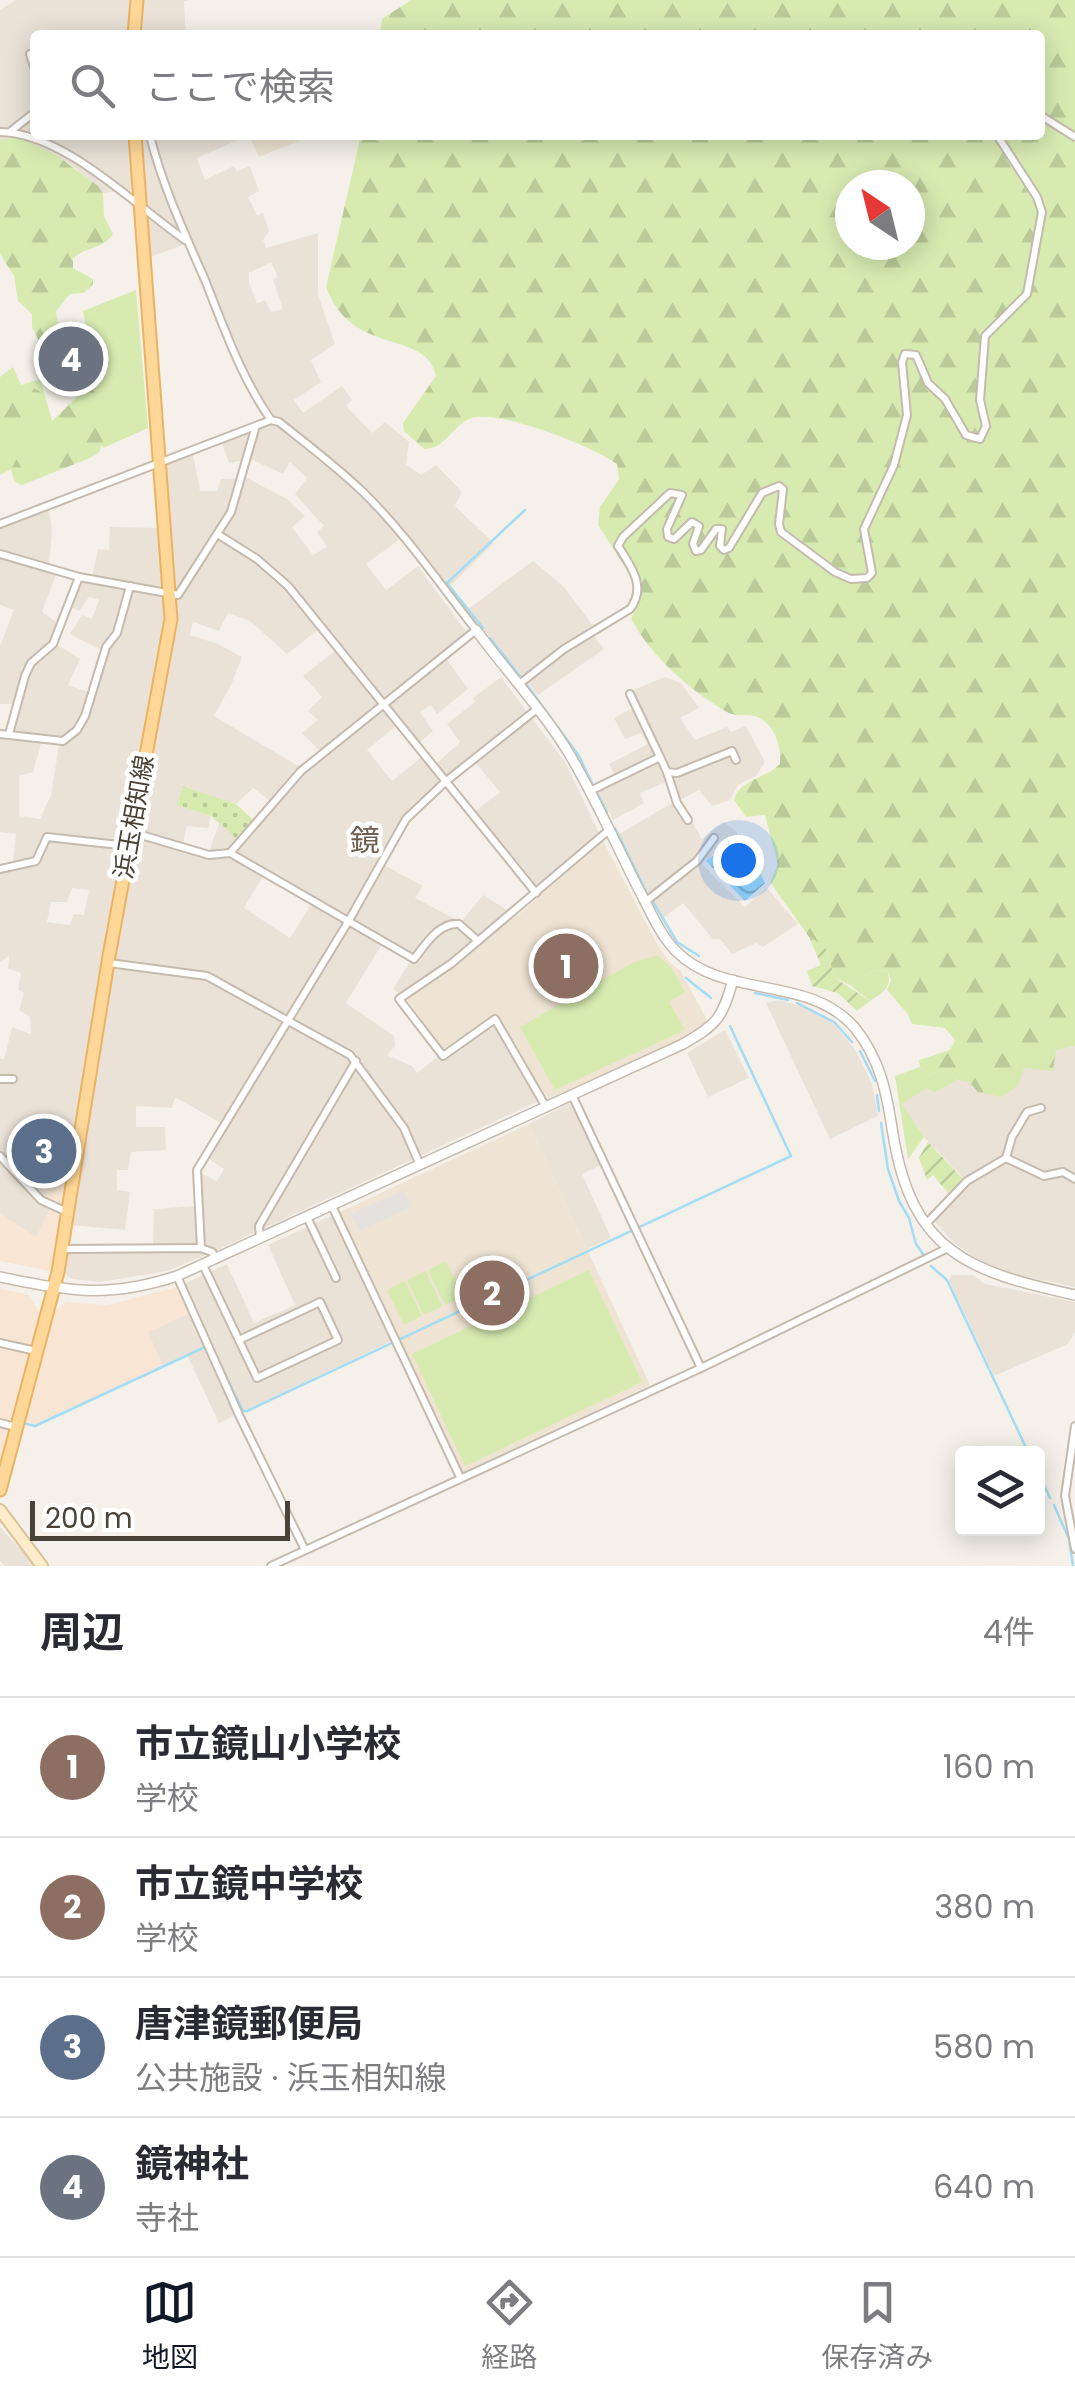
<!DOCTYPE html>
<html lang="ja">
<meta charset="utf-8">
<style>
body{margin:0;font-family:Poppins,"Noto Sans JP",sans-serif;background:#f2f2f3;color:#2b2b33}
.controls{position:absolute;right:30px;bottom:30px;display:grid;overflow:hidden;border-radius:10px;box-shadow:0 5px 25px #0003}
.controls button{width:90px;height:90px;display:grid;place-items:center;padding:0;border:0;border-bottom:2px solid #e1e1e2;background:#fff;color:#2b2b33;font:50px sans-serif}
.compass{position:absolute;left:835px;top:170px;width:90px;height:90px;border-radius:50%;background:#fff;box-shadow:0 5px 25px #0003;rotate:325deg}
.scale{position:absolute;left:30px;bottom:25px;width:260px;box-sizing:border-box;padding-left:10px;border:5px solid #4a4137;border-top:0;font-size:28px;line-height:35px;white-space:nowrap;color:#4a4137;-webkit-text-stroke:8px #fff;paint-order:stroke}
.you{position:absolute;left:738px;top:860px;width:35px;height:35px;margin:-25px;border:8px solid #fff;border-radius:50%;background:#1a73e8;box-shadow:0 0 0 15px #1a73e833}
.badge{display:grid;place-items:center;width:65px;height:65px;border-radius:50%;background:#111827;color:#fff;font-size:32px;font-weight:700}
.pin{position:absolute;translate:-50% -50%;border:5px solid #fff;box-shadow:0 2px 10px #0006}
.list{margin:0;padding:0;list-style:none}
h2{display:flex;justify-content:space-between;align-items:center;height:130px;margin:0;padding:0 40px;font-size:42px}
h2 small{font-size:32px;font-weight:400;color:#7c7c81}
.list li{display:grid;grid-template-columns:65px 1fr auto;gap:30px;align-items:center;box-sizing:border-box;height:140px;padding:0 40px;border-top:2px solid #e1e1e2}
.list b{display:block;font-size:38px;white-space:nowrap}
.list p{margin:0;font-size:32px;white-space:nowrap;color:#7c7c81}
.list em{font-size:32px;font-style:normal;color:#7c7c81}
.icon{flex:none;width:55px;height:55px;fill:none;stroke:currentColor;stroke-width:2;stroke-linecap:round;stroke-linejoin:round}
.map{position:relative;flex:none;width:1075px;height:1566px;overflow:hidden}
.search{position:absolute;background:#fff;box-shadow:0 5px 25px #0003;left:30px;right:30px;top:30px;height:110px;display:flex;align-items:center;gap:25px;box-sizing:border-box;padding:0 35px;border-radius:10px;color:#7c7c81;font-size:38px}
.sheet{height:690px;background:#fff}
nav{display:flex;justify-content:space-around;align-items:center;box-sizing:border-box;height:140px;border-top:2px solid #e1e1e2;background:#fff;font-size:28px;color:#7c7c81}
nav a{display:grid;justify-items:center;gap:5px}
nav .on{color:#111827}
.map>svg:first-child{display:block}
.residential{fill:#eae2d7;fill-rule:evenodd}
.commercial{fill:#f8e5d4}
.education{fill:#efe4d3}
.grass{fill:#d7ebb1}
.forest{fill:url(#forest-firs);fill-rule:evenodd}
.park{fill:url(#park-dots)}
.garden{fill:url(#garden-furrows)}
.parking{fill:#e4e1de}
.water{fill:url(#water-waves)}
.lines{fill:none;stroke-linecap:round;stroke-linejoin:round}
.stream{stroke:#a4dcf4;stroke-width:2.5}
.minor-casing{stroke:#c5baae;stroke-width:10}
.tertiary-casing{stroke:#c5baae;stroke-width:12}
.secondary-casing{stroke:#dbc29a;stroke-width:14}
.primary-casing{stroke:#eab363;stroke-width:15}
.minor{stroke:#fff;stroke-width:6}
.tertiary{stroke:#fff;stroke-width:9}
.secondary{stroke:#ffecca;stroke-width:10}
.primary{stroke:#ffd799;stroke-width:11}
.labels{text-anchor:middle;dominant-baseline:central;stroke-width:9;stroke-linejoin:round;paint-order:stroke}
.street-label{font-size:25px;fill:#4a4137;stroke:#fff}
.quarter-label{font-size:30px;fill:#6d5d4e;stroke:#fff}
</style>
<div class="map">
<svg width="1075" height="1566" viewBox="0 0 1075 1566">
<defs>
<pattern id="forest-firs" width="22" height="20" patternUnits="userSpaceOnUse" patternTransform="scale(2.5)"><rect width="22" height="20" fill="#d7ebb1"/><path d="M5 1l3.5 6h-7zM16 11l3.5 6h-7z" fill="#bacb99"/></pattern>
<pattern id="park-dots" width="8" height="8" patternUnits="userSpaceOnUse" patternTransform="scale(2.5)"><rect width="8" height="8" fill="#d7ebb1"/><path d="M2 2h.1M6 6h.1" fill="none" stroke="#bacb99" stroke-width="1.8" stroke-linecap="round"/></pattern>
<pattern id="garden-furrows" width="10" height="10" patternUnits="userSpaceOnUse" patternTransform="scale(2.5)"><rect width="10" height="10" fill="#d7ebb1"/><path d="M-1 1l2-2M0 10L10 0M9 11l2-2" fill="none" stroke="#bacb99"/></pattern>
<pattern id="water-waves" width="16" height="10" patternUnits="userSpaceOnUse" patternTransform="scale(2.5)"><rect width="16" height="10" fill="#a4dcf4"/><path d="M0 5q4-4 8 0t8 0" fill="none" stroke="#88b4c6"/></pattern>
</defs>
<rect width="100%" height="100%" fill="#f5f1ea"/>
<g class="residential">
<polygon points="16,0 132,0 129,35 35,35 35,135 130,135 134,189 103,193 74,167 35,144 20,137 0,140 0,10"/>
<polygon points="141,0 189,0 184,1 186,35 138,35"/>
<path d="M139,135h110l-52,23 8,22 29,-14 3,5 13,-5 9,25 -11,6 9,18 6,-2 6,18 -6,9 3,8 52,-15v62l17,49 -24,16 10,22 -27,18 9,13 39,-27 10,14 -6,6 26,27 13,-11 24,20 -3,22 15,11 15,-10 26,27 -7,14 39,37 -45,44 -42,-53 -41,30 20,26 32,-24 52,71 -25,20 23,32 -31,25 -6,-9 -11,7 13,19 -20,17 -17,-22 -29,24 25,31 35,-28 9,11 24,-22 -13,-18 28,-22 -2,-4 28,-21 64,85 38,79 -66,58 -67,-84 30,-23 -25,-30 -66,56 -25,47 39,21 -8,12 46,24 22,-27 34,21 -53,46 -57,37 -14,-10 18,-29 -29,-16 -36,59 48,33 1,10 -8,9 25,11 5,7 78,-61 50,86 -339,157 -39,16 -66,11 -30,-3 -7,-7 4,-26h85l1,-37 41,-3 -1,-36 23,11 7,-12 -21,-14 18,-32 -46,-26 -3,11 -36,-2v21h29l1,23 -35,2 -3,18h-11v20l13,2 -5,38 -54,-5 41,-271 63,-339 -10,-151 28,-10 7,37h17l4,-12 26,-1 40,21 18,17 -13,11 21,28 14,-8 -10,-15 7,-6 -29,-32 12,-16 -17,-16 -7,12 -32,-15 -22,4 -7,-20 54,-20 -34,-57 -53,-123 -42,15zM271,262l7,15 -5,3 10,29 -12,3 -6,-12 -8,3 -8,-20v-10zM228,613l22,8 37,33 32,-25 16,22 -32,25 19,21 -14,14 10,9 -16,13 18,18 -20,16 -86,-51 17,-31 11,-28 -24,-13 -28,-9 3,-13 26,9zM184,786l52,18 17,-16 16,12 -32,38 -18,-15 -10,29 -26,-9 4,-17 21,2 3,-12 -33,-11zM263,876l49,27 -22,35 -46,-30z"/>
<path d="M49,507l3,24 -3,34 9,4 -16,43 20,14 -6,18 24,15 -12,26 20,7 13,-42 -31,-16 12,-19 10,4 7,-19 -10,-3 -10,14 -14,-7 12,-31 15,3 6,-27 11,1 1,-23 53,1 5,88 -96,540h-38l17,17 1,31 -16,34 -36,-25v-154h4l8,-32 19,7 -1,-17 -11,-7 5,-17 -6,-3 3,-17 -13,-4 1,-13 -9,6v-97l13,-3 3,-28 -16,-2v-102l6,-1 8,-25h-14v-58l14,-36 -14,-5v-78zM42,741l17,4 -8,50 -11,24 -21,-3v-40l14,-4zM72,888l17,2 -5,25 -10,-1 -4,11 -23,-3 4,-20h16z"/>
<polygon points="533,561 564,587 594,627 593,635 604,649 538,695 467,610"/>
<polygon points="665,677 681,683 699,708 680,718 695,740 727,727 731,732 746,726 765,762 756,776 738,785 730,800 712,806 699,790 680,800 702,839 724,822 738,833 702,864 745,907 767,888 798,924 763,947 756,943 732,954 720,939 713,939 683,903 662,919 619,834 674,802 666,782 640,793 644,803 613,820 594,784 615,775 609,764 648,744 641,733 625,739 614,718 634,707 626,693"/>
<polygon points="779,1000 806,1007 833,1023 856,1051 872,1084 878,1116 830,1139 766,1003"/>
<polygon points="725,1030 749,1078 708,1097 687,1053"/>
<polygon points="1075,1046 1075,1287 1014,1274 984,1263 955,1244 929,1215 963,1178 924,1137 902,1104 928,1087 935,1093 957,1080 969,1082 1023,1068 1056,1050"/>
<polygon points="578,1099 607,1162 582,1174 611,1238 587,1249 529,1124"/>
<polygon points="339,1212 398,1338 219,1423 188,1357 184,1355 163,1365 147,1332 188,1314 177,1287 227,1264 254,1323 295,1305 268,1245"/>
<polygon points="951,1275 974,1275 985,1284 1075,1302 1075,1332 1068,1344 994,1376 949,1280"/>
<polygon points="0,1527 35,1566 5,1566 0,1561"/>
</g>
<g class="commercial">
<polygon points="34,1155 72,1156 53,1267 50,1271 0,1261 0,1213 36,1237 52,1204 45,1199 51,1173 35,1170"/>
<polygon points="177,1287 189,1314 148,1332 163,1365 36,1424 24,1421 55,1311 66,1302 108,1305"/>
<polygon points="0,1289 28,1294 40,1314 0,1466"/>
</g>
<g class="education">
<polygon points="249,135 313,135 259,157"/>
<polygon points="603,841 656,942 669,962 680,970 708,1022 679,1040 548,1099 495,1013 442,1050 407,999 464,962"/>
<polygon points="529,1124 650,1385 461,1473 340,1212"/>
</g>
<g class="grass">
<polygon points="136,290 148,428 103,448 82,367 92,354 83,311"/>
<polygon points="13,367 21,385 40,379 59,444 0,475 0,377"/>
<polygon points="657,955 672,968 685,992 669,1002 685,1030 555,1090 520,1027 632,963"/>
<path d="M887,970c6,17 -3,22 -17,31l-20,-16 24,-14z"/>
<polygon points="920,1067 929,1075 949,1068 957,1080 935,1093 927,1088 902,1104 924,1137 908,1159 895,1076"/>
<polygon points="446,1261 463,1296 445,1305 428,1270"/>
<polygon points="589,1270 642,1382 465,1466 412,1354"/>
<polygon points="426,1271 442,1306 424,1315 407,1280"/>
<polygon points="405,1281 422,1316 404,1325 387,1290"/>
</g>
<g class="forest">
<path d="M411,0h664v1046l-19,4 -3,21 -29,-3 -6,18 -16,11 -24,-5 -9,-10 -12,-2 -8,-12 -20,7 -9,-8 -1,-7 31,-10 5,-10 -10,-12 -33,-4 -5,-11 -20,-23 4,-10 -4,-10 -13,1 -24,14 -15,-7 -10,-31 -16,-10 -39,-55 8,-17 -13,-50 -19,2 -12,-17c6,-21 31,-21 46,-36 1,-15 -3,-33 -16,-43 -11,-10 -24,-2 -37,-9 -38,-22 -75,-55 -96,-93l11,-26 -44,-68 2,-18 19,-28 -2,-15c-22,-17 -122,-57 -148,-45 -17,8 -24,30 -45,30l-20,-18 -1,-8 33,-47c-10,-48 -84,-18 -110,-89l35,-152h679v-100h-660l2,-16zM850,185h60v60h-60z"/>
<path d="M20,137l36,18 42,31 5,7 1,23 9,18c-11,17 -29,12 -40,25v9l20,11v5l-9,9 -14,1 -14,17 4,24 23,26 24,65 -2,12 -6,14 -9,6 -68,27 -7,-3 -4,-12 4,-9 18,-16 15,2 7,-5 -3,-21 25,-24c-9,-15 -23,-19 -34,-31l1,-15 -12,-24v-13l-14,-13 -4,-25 -14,-22v-114z"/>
<polygon points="30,386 42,393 44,407 39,414 27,416 13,429 0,425 0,404 22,387"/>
</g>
<polygon class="park" points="183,786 236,804 253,820 237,839 211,816 177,805"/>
<g class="garden">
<polygon points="809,937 825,946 835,978 870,1001 857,1011 838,993 812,986 807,971 821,965"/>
<polygon points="928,1142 963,1179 948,1193 933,1175 927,1180 919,1158"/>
</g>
<polygon class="parking" points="404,1190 411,1207 359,1231 351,1214"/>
<polygon class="water" points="740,834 765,883 745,901 706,861"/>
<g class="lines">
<g class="stream">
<polyline points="483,628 447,583 525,510"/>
<polyline points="490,638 520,676"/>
<polyline points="527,685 579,756 592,783"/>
<polyline points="598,794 607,812"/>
<polyline points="615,828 647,893"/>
<polyline points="653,902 677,942 699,956"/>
<polyline points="686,978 711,998"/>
<polyline points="755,993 788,1000"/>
<polyline points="797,1003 834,1022 852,1042"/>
<polyline points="860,1051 875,1081"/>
<polyline points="877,1095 879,1111"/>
<polyline points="881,1123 888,1169 899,1201 909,1218 916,1244 925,1257"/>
<polyline points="931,1266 947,1280 1029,1454"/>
<polyline points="212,1347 243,1411 247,1411 791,1156 730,1026"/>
<polyline points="23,1423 35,1426 203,1348"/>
<polyline points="1038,1472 1050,1498"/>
<polyline points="1054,1505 1069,1539 1073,1566"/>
</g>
<defs>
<g id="minor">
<polyline points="35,53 30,54 35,70"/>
<polyline points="1040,115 1075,137"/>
<polyline points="11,131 35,112"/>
<path d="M0,132c64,1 132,71 185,108"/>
<path d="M150,136c13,51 34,96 55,144 19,48 36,97 66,140"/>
<path d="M0,524l271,-104 8,2c29,23 58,45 84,70 42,41 76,91 113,138l-175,141 -71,82 -21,2 -78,-23"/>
<polyline points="219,535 257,559 288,586 536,893"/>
<polyline points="0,554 79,577 178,595 231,512 255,429"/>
<path d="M518,685l46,-36 66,-40c17,-22 1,-43 -12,-63l5,-9 47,-44 12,2 -15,34 1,8 6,2 18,-17 7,4 -6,18 3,7 5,-1 15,-21h6l-2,17 4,4 5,-2 33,-55 17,-7 4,3 -4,35 2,8 54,40 16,7 16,-1 5,-5 -8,-44 30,-64 13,-50 -5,-53 3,-8 11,1 12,28 17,16 21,36 14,4 6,-13 -6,-26 5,-64 42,-42 15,-82 -5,-15 -40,-62"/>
<polyline points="630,694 660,757"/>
<polyline points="0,734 63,741 77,730 85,716 106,647 117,633 130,586"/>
<polyline points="9,734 25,676 31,663 53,644 79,577"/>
<polyline points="667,772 677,803 688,820"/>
<polyline points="590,791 660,757 667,772 677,773 732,751 736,760"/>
<path d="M230,853l184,106c12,-15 25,-37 45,-35l19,17"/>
<polyline points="0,869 36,861 47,837 128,846"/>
<polyline points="645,902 697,861 714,838"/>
<polyline points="109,963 207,976 350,1055 404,1128 420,1165"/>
<polyline points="0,1079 13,1079"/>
<polyline points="572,1095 701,1368"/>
<polyline points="546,1107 495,1019 443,1056 399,999 452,963 609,830"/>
<polyline points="0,1156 41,1200 67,1212"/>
<polyline points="1006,1158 1044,1176 1063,1172 1075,1179"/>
<polyline points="332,1206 460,1477"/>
<polyline points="307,1217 336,1278"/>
<polyline points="926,1224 967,1181 1006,1158 1012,1137 1027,1112 1041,1108"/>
<polyline points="260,1238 259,1226 356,1061"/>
<polyline points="201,1248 197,1170 348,922 406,819 445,782 537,709"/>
<polyline points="64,1249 201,1248 212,1252 216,1259"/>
<polyline points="203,1265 257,1378 338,1340 320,1302 239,1340"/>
<polyline points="177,1276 240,1417 305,1550"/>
<polyline points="0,1343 36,1351"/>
<polyline points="0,1423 16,1427"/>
<polyline points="1075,1426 1065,1496 1075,1549"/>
<polyline points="271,1566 701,1368 948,1248"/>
</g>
<g id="tertiary">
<path d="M476,630c34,46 76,90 103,141 21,38 39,77 58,115 12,22 22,48 39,65 48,49 133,23 179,77 26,32 32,67 38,106 19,118 76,138 182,161"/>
<path d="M0,1277c70,14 106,22 177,-1l506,-232c35,-20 39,-26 50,-64"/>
</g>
<polyline id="secondary" points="0,1510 42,1566"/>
<g id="primary">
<polyline points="134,35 137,0"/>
<polyline points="0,1490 58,1272 109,956 171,619 135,135"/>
</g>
</defs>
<use href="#minor" class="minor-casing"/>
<use href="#tertiary" class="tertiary-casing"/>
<use href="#secondary" class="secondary-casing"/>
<use href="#primary" class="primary-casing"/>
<use href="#minor" class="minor"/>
<use href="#tertiary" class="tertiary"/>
<use href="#secondary" class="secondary"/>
<use href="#primary" class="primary"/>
</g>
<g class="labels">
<g class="street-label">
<text transform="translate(134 817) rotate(-80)">浜玉相知線</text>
</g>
<g class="quarter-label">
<text x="365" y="840">鏡</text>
</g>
</g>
</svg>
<div class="controls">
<button><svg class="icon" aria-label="layers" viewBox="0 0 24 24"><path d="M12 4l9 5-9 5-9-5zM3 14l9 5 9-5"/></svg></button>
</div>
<svg class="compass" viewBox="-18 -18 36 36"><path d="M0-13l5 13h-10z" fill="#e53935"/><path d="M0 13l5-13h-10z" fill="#7c7c81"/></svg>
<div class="scale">200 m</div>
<div class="you"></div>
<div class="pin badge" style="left:566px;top:966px;background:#8d6e63">1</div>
<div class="pin badge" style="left:492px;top:1293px;background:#8d6e63">2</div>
<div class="pin badge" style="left:44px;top:1151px;background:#5c6f8a">3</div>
<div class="pin badge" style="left:71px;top:359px;background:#6b7280">4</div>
<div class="search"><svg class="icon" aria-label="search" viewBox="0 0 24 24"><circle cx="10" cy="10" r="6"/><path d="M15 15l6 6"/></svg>ここで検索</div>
</div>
<section class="sheet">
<h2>周辺<small>4件</small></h2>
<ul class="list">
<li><span class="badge" style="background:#8d6e63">1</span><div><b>市立鏡山小学校</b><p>学校</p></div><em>160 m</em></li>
<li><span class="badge" style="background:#8d6e63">2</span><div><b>市立鏡中学校</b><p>学校</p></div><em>380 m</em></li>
<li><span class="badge" style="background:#5c6f8a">3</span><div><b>唐津鏡郵便局</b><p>公共施設 · 浜玉相知線</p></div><em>580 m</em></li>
<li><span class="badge" style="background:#6b7280">4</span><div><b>鏡神社</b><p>寺社</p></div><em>640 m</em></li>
</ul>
</section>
<nav>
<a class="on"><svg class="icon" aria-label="map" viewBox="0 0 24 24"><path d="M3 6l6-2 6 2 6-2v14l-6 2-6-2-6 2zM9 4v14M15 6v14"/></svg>地図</a>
<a><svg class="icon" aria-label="directions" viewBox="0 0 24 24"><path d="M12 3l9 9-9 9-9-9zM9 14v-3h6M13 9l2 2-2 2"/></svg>経路</a>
<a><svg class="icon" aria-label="saved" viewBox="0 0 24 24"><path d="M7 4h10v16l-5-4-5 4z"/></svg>保存済み</a>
</nav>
